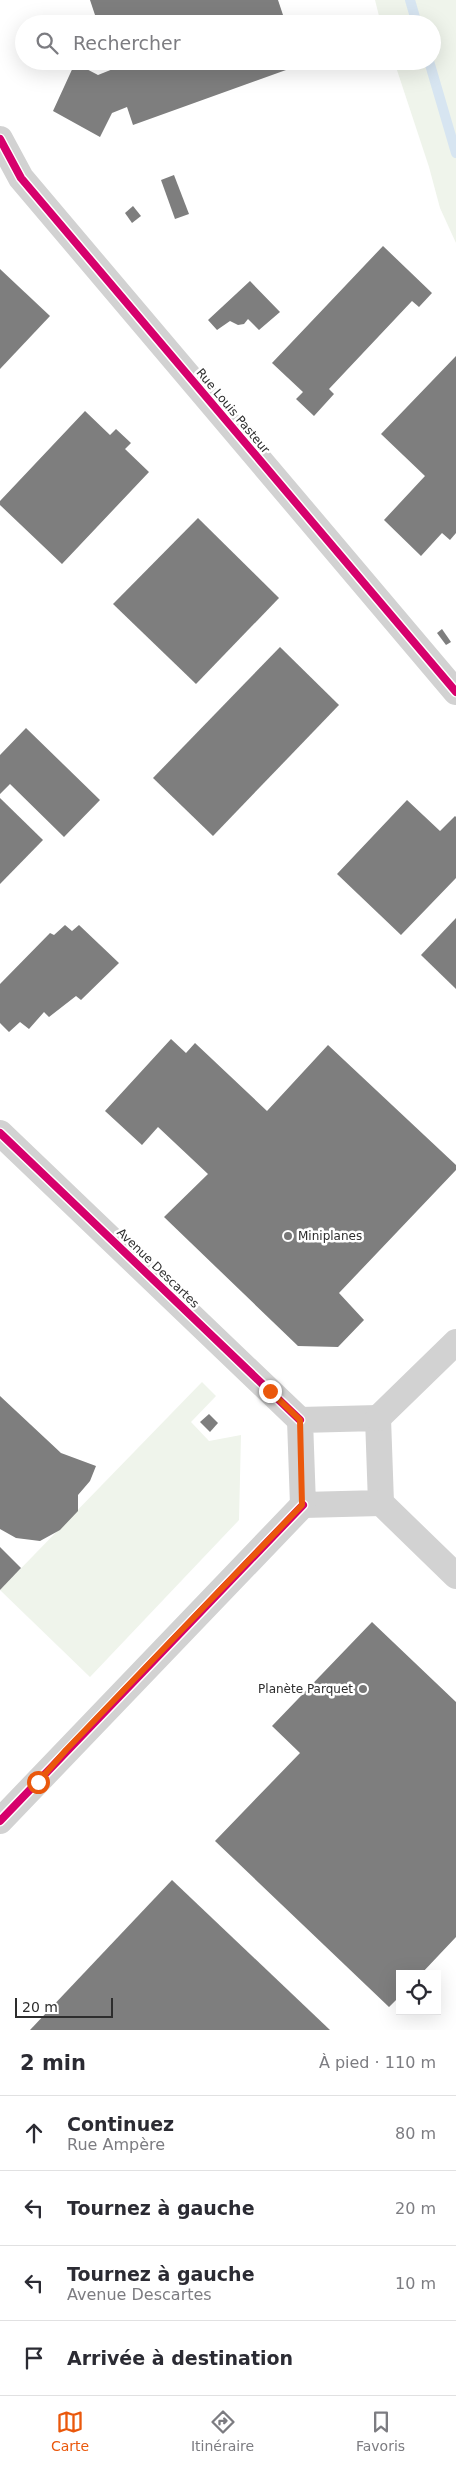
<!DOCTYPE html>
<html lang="fr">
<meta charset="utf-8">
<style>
body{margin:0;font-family:"DejaVu Sans",sans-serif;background:#f2f2f3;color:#2b2b33}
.controls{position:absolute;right:15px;bottom:15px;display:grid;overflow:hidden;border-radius:0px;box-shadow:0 5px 20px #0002}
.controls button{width:45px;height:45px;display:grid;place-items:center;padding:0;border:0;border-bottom:1px solid #e1e1e2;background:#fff;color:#2b2b33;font:25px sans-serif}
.scale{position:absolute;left:15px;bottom:12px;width:98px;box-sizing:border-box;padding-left:5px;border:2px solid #2d2d2d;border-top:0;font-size:14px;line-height:18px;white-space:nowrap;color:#2d2d2d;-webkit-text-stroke:4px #fff;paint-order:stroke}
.stop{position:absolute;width:15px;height:15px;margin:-11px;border:4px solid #ea580c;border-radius:50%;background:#fff}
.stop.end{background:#ea580c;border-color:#fff;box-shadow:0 1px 5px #0008}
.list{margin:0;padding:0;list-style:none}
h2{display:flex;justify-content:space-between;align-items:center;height:65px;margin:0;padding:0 20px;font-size:21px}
h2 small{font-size:16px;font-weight:400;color:#7c7c81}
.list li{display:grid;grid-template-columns:32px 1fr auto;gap:15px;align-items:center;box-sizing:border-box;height:75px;padding:0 20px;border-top:1px solid #e1e1e2}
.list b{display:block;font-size:19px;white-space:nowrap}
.list p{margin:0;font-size:16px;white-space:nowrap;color:#7c7c81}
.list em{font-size:16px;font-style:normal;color:#7c7c81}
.icon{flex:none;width:28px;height:28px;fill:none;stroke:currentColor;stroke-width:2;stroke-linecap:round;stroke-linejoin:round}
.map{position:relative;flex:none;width:456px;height:2030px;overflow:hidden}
.search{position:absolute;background:#fff;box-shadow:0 5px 20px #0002;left:15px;right:15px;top:15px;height:55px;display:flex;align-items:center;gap:12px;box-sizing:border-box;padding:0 18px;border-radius:28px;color:#7c7c81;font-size:19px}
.sheet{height:365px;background:#fff}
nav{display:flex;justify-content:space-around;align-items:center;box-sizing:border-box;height:70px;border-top:1px solid #e1e1e2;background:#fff;font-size:14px;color:#7c7c81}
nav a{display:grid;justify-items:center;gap:2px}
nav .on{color:#ea580c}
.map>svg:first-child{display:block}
.green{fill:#eff4eb}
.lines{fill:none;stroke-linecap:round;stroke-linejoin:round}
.stream{stroke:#d7e5f1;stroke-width:10}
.building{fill:#7e7e7e}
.minor{stroke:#d2d2d2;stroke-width:26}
.cycleway-casing{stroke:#fff;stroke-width:11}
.cycleway{stroke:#d6006c;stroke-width:8}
.route{stroke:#ea580c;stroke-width:6}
.poi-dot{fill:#767676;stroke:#fff;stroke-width:2}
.labels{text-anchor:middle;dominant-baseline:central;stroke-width:5;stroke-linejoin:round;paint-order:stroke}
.street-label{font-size:12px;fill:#2d2d2d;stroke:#fff}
.poi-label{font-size:12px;fill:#2d2d2d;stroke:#fff;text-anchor:start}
</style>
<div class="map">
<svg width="456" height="2030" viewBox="0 0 456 2030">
<rect width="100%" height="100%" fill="#fff"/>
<g class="green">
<polygon points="375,0 456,0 456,243 440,208 429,167 394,61 432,61 432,24 381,24"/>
<polygon points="202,1382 216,1396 191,1422 209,1441 241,1435 239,1520 90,1677 0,1590"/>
</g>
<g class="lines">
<g class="stream">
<polyline points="410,0 417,24"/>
<polyline points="429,61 456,153"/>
</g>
</g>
<g class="building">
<polygon points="90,0 278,0 286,24 98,24"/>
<polygon points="110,61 283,61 286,70 133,125 127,107 112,113 100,137 53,111 75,63 98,75 113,69"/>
<polygon points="174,175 189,214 175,219 161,180"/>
<polygon points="133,206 141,216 132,223 125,213"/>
<polygon points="383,246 432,293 419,307 412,301 329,389 334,394 314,416 296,399 303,392 272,363"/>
<polygon points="0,269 50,316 0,369"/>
<polygon points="250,281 280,312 259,330 248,319 244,324 238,325 230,321 217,330 208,320"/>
<polygon points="456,356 456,533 450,540 442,533 421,556 384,520 425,476 381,434"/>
<polygon points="85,411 110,435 116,429 131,443 125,449 149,472 62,564 0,505 0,501"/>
<polygon points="198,518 279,598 196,684 113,604"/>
<polygon points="442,629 451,642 446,645 437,633"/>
<polygon points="280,647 339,705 213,836 153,778"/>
<polygon points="26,728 100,800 64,837 10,784 0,794 0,755"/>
<polygon points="0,798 43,840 0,884"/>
<polygon points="407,800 440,831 455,816 456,817 456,878 401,935 337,874"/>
<polygon points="456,918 456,989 421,955"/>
<polygon points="65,925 72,931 79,925 119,963 81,1000 76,996 49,1017 44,1012 29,1029 20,1022 9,1032 0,1023 0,984 50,933 54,935"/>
<polygon points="171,1039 186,1053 195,1043 267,1111 328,1045 456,1165 456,1170 339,1293 364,1320 338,1347 298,1346 164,1217 208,1174 158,1127 142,1145 105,1111"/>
<polygon points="0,1396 61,1453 96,1466 90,1481 78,1495 78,1511 60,1530 40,1541 16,1538 0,1529"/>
<polygon points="209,1414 218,1423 210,1432 200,1422"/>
<polygon points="0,1547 21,1568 0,1590"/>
<polygon points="372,1622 456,1702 456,1937 421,1974 400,1974 400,1996 389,2007 215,1841 300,1753 272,1726"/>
<polygon points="172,1880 330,2030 30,2030"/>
</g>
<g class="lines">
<g class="minor">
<polyline points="0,139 21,178 456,692"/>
<polyline points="0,1133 300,1420"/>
<polygon points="378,1418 381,1503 303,1505 300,1420"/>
<polyline points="378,1418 456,1342"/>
<polyline points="381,1503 456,1576"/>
<polyline points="0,1821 303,1505"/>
</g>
<defs>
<g id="cycleway">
<polyline points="0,139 21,178 456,692"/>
<polyline points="0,1133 300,1420"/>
<polyline points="0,1821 303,1505"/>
</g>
</defs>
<use href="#cycleway" class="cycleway-casing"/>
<use href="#cycleway" class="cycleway"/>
</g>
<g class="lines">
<polyline class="route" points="38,1782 66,1750 302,1505 300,1420 270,1391"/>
</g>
<g class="poi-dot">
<circle cx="288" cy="1236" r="5"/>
<circle cx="363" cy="1689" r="5"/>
</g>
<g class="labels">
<g class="street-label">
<text transform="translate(233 411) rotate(50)">Rue Louis Pasteur</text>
<text transform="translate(158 1268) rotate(44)">Avenue Descartes</text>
</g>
<g class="poi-label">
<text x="298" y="1236">Miniplanes</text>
<text x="353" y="1689" text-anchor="end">Planète Parquet</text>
</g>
</g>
</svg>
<div class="controls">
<button><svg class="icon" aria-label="locate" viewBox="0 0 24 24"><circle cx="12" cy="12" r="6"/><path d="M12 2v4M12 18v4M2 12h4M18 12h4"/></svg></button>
</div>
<div class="scale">20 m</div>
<div class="stop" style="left:38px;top:1782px"></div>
<div class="stop end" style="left:270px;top:1391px"></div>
<div class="search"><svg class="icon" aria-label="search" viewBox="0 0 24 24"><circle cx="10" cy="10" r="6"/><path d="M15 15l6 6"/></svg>Rechercher</div>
</div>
<section class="sheet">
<h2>2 min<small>À pied · 110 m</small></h2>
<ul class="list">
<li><svg class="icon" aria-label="ahead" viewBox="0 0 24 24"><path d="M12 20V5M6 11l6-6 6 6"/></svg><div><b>Continuez</b><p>Rue Ampère</p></div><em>80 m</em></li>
<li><svg class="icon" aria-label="left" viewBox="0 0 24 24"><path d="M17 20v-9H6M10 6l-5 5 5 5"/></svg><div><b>Tournez à gauche</b></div><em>20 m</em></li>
<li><svg class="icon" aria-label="left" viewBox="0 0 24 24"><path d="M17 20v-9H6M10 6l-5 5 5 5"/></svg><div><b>Tournez à gauche</b><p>Avenue Descartes</p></div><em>10 m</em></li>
<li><svg class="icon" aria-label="arrive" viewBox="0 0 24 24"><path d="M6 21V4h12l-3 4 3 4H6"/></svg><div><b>Arrivée à destination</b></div></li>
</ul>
</section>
<nav>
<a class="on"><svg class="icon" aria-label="map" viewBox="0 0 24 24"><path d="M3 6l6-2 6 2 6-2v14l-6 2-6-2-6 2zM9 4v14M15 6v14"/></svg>Carte</a>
<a><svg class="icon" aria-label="directions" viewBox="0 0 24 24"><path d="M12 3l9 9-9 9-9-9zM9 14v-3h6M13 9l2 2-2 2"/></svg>Itinéraire</a>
<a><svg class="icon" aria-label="saved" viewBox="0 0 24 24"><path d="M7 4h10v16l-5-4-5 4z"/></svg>Favoris</a>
</nav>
